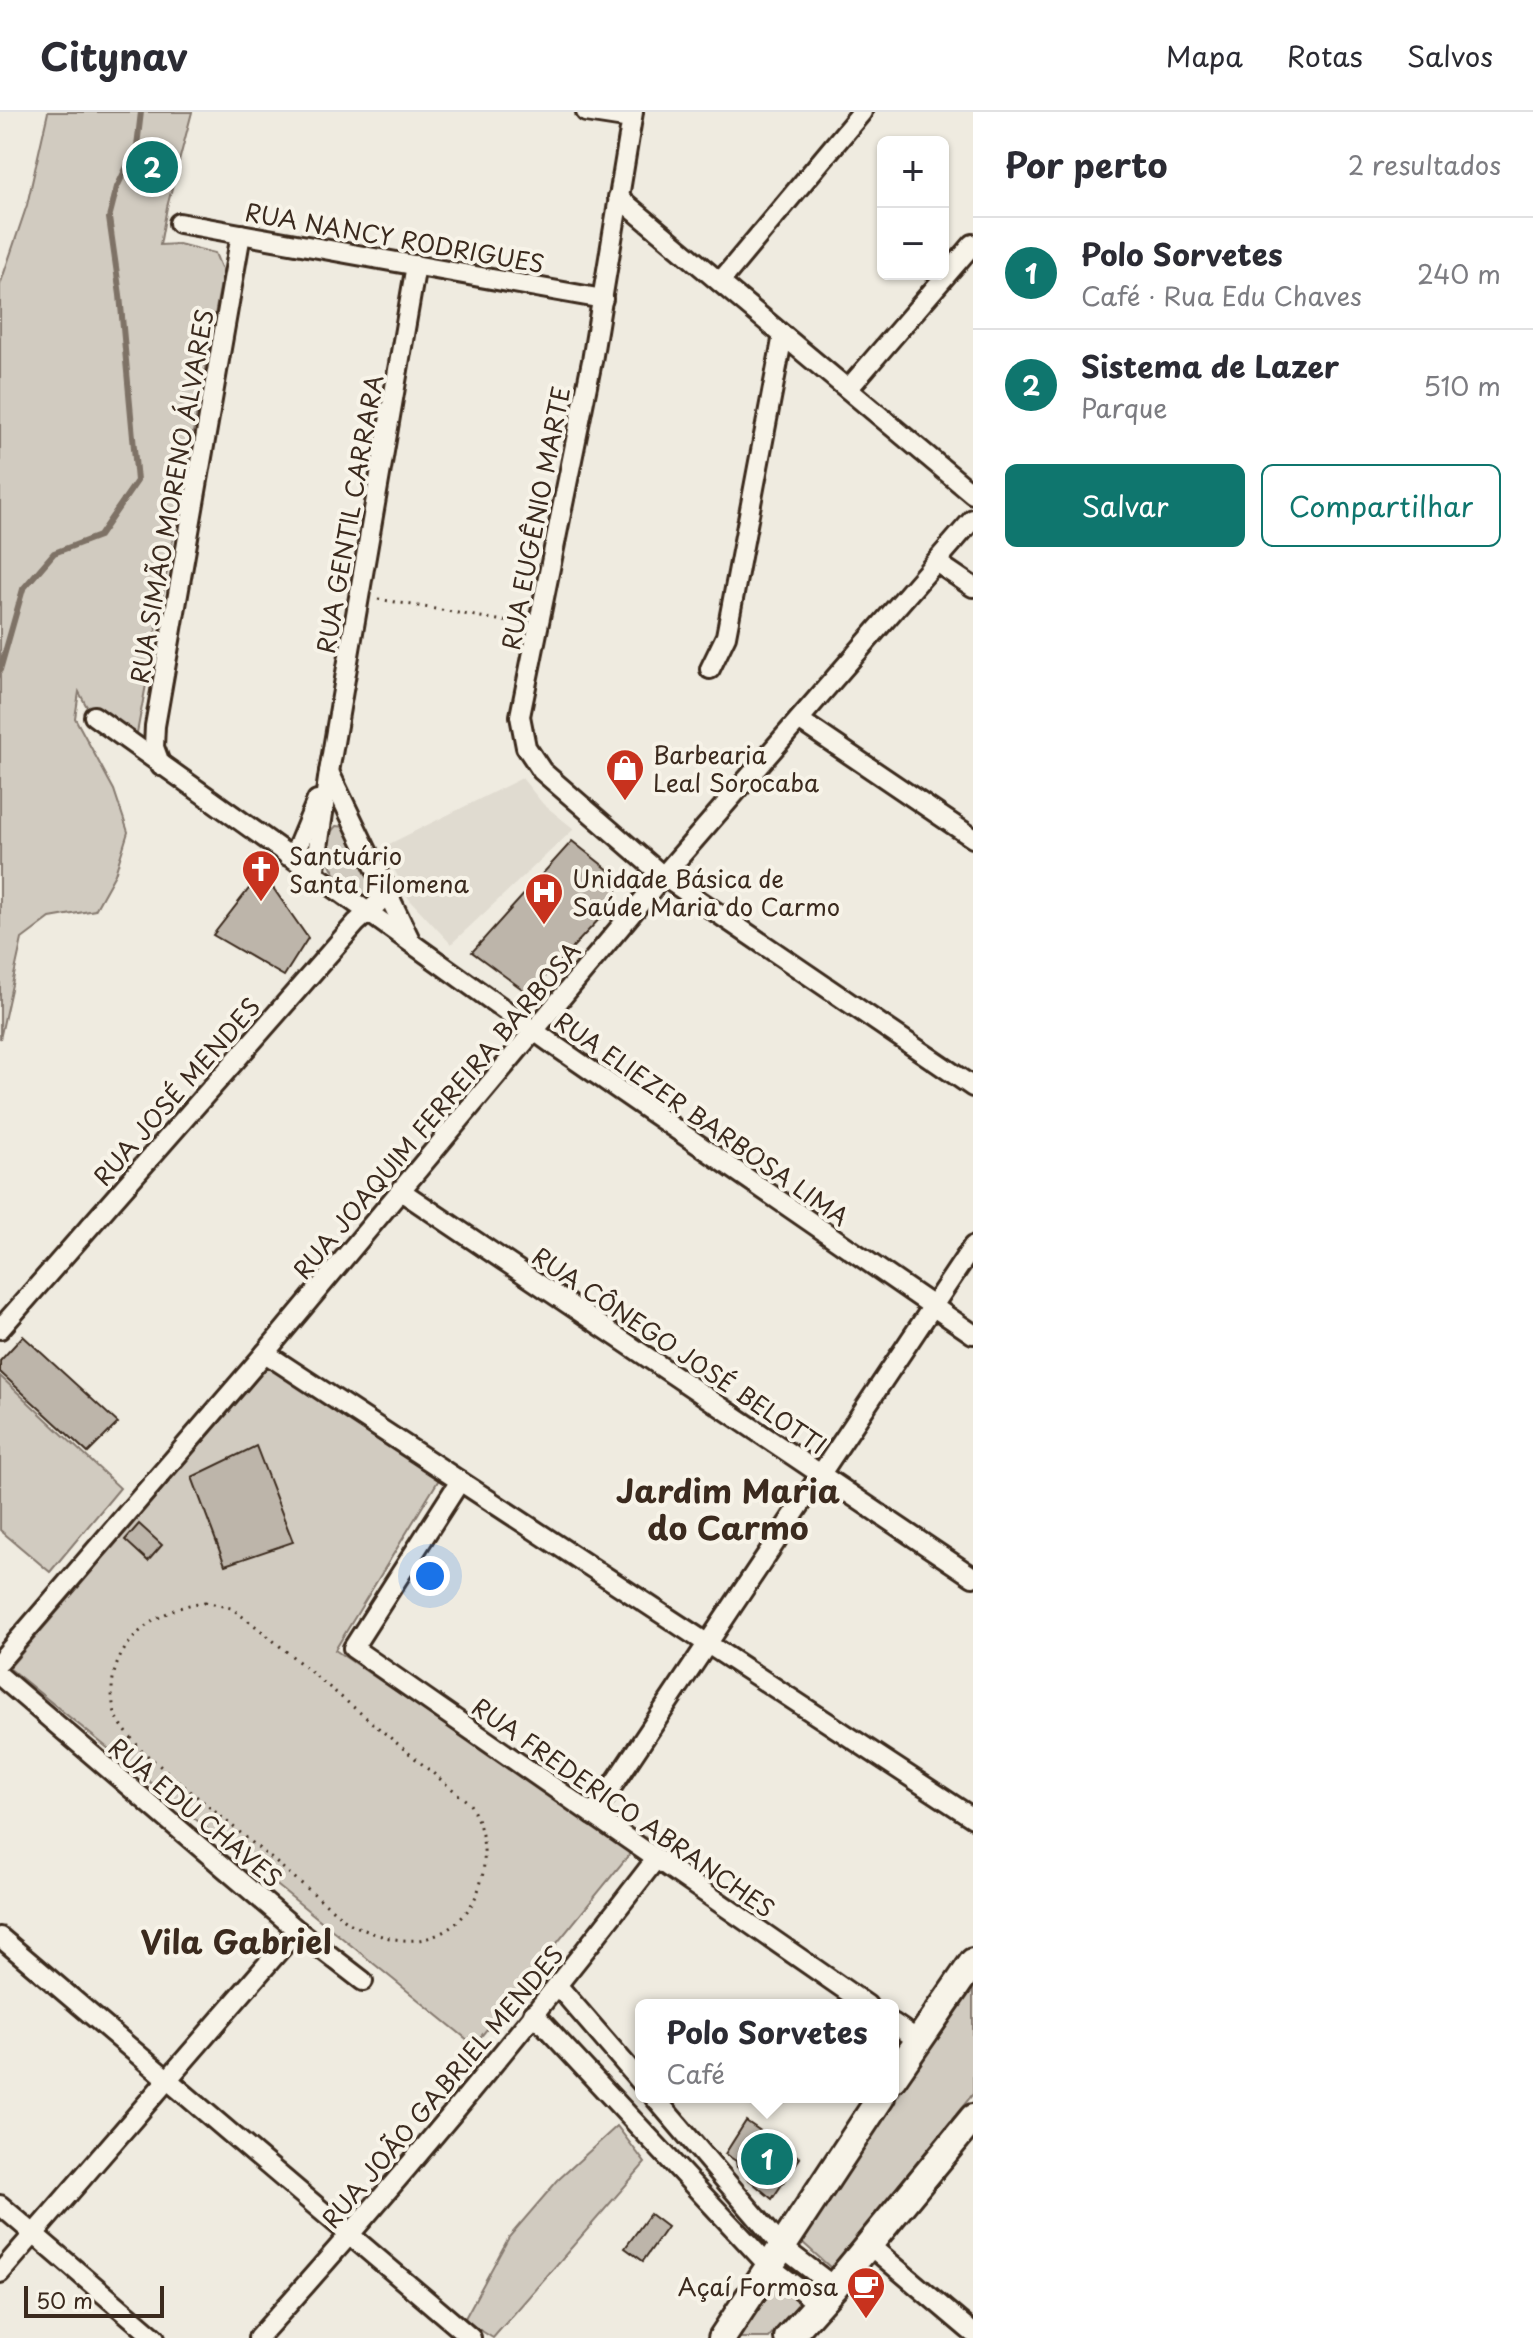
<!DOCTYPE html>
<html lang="pt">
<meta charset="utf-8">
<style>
body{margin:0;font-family:"Playpen Sans",sans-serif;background:#f7f7f7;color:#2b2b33}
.controls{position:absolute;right:24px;top:24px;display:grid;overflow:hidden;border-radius:12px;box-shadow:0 2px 6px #0004}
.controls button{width:72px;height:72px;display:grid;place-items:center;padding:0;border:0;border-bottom:2px solid #e1e1e2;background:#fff;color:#2b2b33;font:40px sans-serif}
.scale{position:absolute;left:24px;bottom:20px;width:140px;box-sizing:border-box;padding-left:8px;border:4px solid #3b2a1e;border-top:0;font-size:22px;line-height:28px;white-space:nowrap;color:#3b2a1e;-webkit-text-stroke:6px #f7f3e8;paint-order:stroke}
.you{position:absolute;left:430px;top:1464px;width:28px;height:28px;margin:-20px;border:6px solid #fff;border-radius:50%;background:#1a73e8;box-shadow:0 0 0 12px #1a73e833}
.badge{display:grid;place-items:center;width:52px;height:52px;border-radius:50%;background:#0f766e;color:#fff;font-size:26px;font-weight:700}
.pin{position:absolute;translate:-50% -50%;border:4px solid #fff;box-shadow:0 2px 8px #0006}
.popup{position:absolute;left:635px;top:1887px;width:264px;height:104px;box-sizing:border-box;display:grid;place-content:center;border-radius:12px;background:#fff;filter:drop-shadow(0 2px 6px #0005);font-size:26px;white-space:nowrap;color:#7c7c81}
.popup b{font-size:30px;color:#2b2b33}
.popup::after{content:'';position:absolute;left:50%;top:100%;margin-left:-16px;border:16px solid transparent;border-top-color:#fff}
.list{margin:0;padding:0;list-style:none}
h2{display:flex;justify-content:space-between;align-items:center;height:104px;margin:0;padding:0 32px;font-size:34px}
h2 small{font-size:26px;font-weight:400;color:#7c7c81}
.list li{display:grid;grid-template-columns:52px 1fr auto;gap:24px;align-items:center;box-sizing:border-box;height:112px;padding:0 32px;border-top:2px solid #e1e1e2}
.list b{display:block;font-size:30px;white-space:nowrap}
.list p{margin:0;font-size:26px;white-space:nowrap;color:#7c7c81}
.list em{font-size:26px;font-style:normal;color:#7c7c81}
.actions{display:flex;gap:16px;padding:24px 32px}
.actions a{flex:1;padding:18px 0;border:2px solid #0f766e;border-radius:12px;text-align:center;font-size:28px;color:#0f766e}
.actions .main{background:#0f766e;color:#fff}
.map{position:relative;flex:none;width:973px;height:2226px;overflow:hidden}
header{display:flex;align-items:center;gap:48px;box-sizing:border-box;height:112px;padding:0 40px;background:#fff;border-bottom:2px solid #e1e1e2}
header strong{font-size:38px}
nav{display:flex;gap:44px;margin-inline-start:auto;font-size:28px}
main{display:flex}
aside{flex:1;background:#fff}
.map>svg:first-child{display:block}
.built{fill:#e0dbd0}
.green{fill:#d1cbc0;stroke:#867a6f;stroke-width:2}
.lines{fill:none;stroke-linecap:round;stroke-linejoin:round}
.stream{stroke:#7e7266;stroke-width:6}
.building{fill:#bdb5aa;stroke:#3b2a1e;stroke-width:2}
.street-casing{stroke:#3b2a1e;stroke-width:24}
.secondary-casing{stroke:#3b2a1e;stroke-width:32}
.path{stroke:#3b2a1e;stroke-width:3;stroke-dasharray:2 6;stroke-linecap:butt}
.street{stroke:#f7f3e8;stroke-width:18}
.secondary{stroke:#f7f3e8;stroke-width:26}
.labels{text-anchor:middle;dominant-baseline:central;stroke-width:8;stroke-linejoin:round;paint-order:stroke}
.street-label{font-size:24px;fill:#3b2a1e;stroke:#f7f3e8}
.poi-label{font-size:24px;fill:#3b2a1e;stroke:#f7f3e8;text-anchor:start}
.district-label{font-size:32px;font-weight:bold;fill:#3b2a1e;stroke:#f7f3e8}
</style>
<header>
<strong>Citynav</strong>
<nav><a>Mapa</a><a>Rotas</a><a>Salvos</a></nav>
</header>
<main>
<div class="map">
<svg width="973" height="2226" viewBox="0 0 973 2226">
<rect width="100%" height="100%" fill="#efebe0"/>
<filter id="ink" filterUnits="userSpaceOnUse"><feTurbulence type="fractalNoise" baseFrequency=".0125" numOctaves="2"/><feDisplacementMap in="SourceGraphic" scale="16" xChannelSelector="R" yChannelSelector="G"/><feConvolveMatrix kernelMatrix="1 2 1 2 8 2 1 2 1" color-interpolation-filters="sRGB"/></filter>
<g filter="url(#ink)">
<polygon class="built" points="522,666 543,692 574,717 451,832 409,787 383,735"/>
<g class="green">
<polygon points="48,0 192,0 167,95 160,133 179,132 215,141 223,160 137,621 127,620 88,597 79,580 75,606 114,678 128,720 115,762 95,798 50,806 22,827 0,927 0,173 27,93"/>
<path d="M336,714l11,1 29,54 -2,13c-30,6 -64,-43 -38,-68z"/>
<polygon points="269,1253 441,1364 335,1538 632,1739 474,1933 9,1556"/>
<polygon points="0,1264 120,1376 50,1460 0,1418"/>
<polygon points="973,1872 973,1982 831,2156 801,2129"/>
<polygon points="617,2014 645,2051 493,2226 464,2208 509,2125 558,2068"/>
<polygon points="773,2163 802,2188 769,2226 732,2226"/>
</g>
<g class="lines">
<polyline class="stream" points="0,558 23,477 54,441 99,424 137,369 120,183 109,106 117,75 137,34 141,0"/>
</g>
<g class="building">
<polygon points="572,729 610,759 617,768 617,788 529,882 472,840"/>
<polygon points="262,760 308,826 284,864 213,823"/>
<polygon points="23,1224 118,1311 88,1341 0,1260 0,1249"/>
<polygon points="256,1334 293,1430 225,1453 192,1365"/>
<polygon points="139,1412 162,1433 148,1449 125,1428"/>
<polygon points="746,2009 800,2046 772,2087 747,2066 747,2060 737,2055 736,2049 725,2042"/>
<polygon points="650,2102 667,2115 643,2149 625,2136"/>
</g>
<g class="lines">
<defs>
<g id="street">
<polyline points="586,0 631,7"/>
<polyline points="633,0 592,249 520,604 526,635 542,659 663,764 973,975"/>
<polyline points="618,85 973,382"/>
<polyline points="179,111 603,187"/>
<polyline points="720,170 862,0"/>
<polyline points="848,277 973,132"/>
<polyline points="936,450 973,475"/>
<polyline points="710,557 726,524 783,223"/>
<polyline points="94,604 551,931 973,1222"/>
<polyline points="799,608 973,726"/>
<polyline points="161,654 154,635 155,614 241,122"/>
<polyline points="329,660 411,830"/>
<polyline points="288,744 297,736 317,688"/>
<polyline points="314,763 329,660 416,153"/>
<polyline points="401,1079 973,1465"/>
<polyline points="0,1217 356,811 378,791 384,772"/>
<polyline points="265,1241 973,1706"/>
<polyline points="460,1369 353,1536 867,1893"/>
<polyline points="0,1549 265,1241 663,764 973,407"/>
<polyline points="0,1564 297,1818 363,1869"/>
<polyline points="593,1703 973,1134"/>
<polyline points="0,1825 471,2226"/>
<polyline points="557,1873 641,1970"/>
<polyline points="533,1901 769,2154 819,2192"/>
<polyline points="893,1911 919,1929"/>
<polyline points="654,1985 782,2135 834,2175"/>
<polyline points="0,2093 155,2226"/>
<polyline points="868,2132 973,2221"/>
<polyline points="0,2161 297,1818"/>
<path d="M258,2226c139,-154 272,-315 398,-479"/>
</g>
<g id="secondary">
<polyline points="893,1966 973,1850"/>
<polyline points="722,2226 881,1985"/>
<polyline points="788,2226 834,2175 973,2006"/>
</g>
</defs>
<use href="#street" class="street-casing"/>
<use href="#secondary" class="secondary-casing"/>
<g class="path">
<polyline points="378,487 521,512"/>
<path d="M205,1490l26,6 27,20 211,175c28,43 18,113 -35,133 -28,11 -60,-1 -85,-13l-207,-172c-10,-13 -24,-26 -28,-42 -13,-58 39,-101 91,-107z"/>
</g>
<use href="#street" class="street"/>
<use href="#secondary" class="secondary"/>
</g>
</g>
<defs>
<symbol id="shop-pin" viewBox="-11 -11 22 30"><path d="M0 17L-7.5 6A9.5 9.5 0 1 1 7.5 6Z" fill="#c8321e" stroke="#f7f3e8"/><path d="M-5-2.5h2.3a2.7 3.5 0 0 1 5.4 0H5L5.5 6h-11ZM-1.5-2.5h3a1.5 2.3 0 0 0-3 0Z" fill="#fff"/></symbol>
<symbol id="church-pin" viewBox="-11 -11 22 30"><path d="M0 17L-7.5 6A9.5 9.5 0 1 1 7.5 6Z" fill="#c8321e" stroke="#f7f3e8"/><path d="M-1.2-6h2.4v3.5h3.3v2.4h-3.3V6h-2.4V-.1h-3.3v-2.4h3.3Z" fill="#fff"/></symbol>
<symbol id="hospital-pin" viewBox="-11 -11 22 30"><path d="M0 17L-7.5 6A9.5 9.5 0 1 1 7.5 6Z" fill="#c8321e" stroke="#f7f3e8"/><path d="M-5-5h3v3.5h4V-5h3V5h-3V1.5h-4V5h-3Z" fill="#fff"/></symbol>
<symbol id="cafe-pin" viewBox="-11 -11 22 30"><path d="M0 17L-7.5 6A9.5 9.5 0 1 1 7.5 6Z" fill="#c8321e" stroke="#f7f3e8"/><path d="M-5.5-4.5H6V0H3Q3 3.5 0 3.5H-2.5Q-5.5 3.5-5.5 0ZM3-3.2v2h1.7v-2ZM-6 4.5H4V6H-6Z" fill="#fff"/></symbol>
</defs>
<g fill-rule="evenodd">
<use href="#shop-pin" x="603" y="634" width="44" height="60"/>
<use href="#church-pin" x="239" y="735" width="44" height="60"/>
<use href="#hospital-pin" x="522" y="758" width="44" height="60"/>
<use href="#cafe-pin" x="844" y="2152" width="44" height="60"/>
</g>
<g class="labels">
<g class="street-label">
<text transform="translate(395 125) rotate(10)">RUA NANCY RODRIGUES</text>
<text transform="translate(171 384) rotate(-80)">RUA SIMÃO MORENO ÁLVARES</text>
<text transform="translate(349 402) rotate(-80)">RUA GENTIL CARRARA</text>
<text transform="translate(535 406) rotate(-79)">RUA EUGÊNIO MARTE</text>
<text transform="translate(176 979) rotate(-49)">RUA JOSÉ MENDES</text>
<text transform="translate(436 998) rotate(-50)">RUA JOAQUIM FERREIRA BARBOSA</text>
<text transform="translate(702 1006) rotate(35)">RUA ELIEZER BARBOSA LIMA</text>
<text transform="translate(680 1238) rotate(34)">RUA CÔNEGO JOSÉ BELOTTI</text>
<text transform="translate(624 1695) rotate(35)">RUA FREDERICO ABRANCHES</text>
<text transform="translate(196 1700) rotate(40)">RUA EDU CHAVES</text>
<text transform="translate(442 1974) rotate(-50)">RUA JOÃO GABRIEL MENDES</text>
</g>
<g class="poi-label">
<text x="653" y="642">Barbearia<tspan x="653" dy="28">Leal Sorocaba</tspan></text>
<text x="289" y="743">Santuário<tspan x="289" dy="28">Santa Filomena</tspan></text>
<text x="572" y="766">Unidade Básica de<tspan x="572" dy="28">Saúde Maria do Carmo</tspan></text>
<text x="838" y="2174" text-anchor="end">Açaí Formosa</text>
</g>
<g class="district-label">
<text x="728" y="1378">Jardim Maria<tspan x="728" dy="37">do Carmo</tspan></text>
<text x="236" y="1829">Vila Gabriel</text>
</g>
</g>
</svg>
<div class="controls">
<button>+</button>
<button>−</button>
</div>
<div class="scale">50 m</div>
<div class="you"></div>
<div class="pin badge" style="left:767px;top:2047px">1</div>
<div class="popup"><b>Polo Sorvetes</b>Café</div>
<div class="pin badge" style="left:152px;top:55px">2</div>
</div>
<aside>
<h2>Por perto<small>2 resultados</small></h2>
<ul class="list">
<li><span class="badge">1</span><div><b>Polo Sorvetes</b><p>Café · Rua Edu Chaves</p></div><em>240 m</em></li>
<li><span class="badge">2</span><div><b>Sistema de Lazer</b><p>Parque</p></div><em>510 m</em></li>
</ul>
<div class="actions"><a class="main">Salvar</a><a>Compartilhar</a></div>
</aside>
</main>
